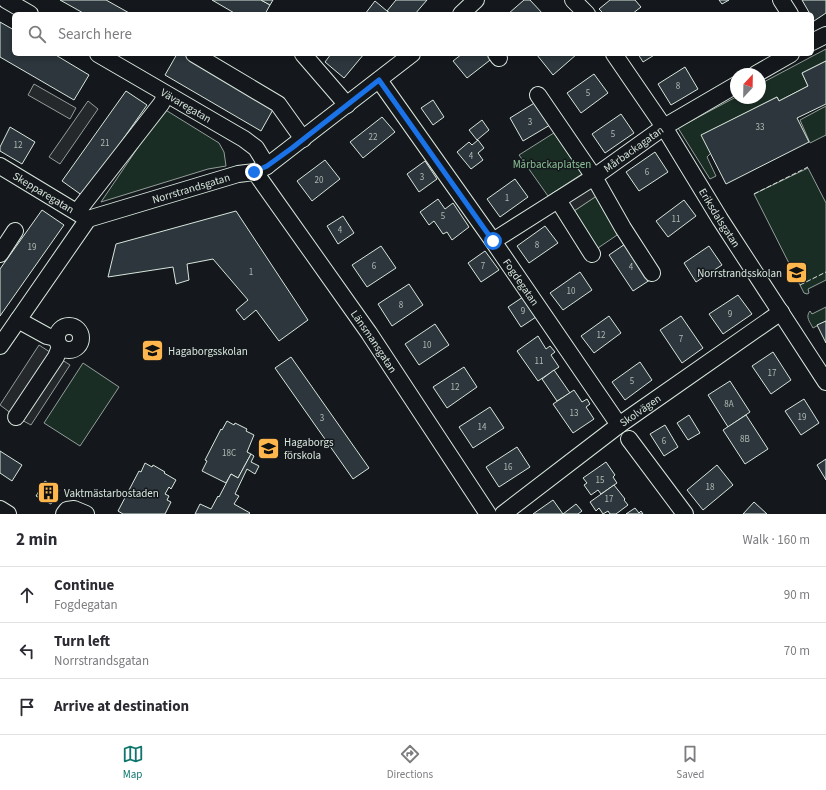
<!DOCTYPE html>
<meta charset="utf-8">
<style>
body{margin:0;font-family:"Source Sans 3",sans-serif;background:#f7f7f7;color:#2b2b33}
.compass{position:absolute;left:730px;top:68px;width:36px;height:36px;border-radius:50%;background:#fff;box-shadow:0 2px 6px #0003;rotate:22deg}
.stop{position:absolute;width:12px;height:12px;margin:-9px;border:3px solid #1a73e8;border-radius:50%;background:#fff}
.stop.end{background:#1a73e8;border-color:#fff;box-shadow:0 1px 4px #0008}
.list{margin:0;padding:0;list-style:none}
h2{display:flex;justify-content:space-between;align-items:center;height:52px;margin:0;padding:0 16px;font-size:17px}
h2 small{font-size:13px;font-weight:400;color:#7c7c81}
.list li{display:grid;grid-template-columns:26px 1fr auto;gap:12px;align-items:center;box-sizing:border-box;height:56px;padding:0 16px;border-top:1px solid #e1e1e2}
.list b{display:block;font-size:15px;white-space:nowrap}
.list p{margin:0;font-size:13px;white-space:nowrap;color:#7c7c81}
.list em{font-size:13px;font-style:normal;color:#7c7c81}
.icon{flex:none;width:22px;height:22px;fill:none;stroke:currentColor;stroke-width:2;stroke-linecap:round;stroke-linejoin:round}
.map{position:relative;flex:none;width:826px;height:514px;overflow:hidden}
.search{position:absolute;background:#fff;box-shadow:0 2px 6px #0003;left:12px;right:12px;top:12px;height:44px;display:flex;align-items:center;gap:10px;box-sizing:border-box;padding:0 14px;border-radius:6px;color:#7c7c81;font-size:15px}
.sheet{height:220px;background:#fff}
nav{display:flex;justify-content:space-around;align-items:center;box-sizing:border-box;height:56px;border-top:1px solid #e1e1e2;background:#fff;font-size:11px;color:#7c7c81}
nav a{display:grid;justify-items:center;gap:2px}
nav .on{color:#0f766e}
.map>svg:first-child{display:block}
.green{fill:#1a2d24;stroke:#939e99}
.parking{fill:#24282b;stroke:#939e99}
.building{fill:#2c363c;stroke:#d8e6dc}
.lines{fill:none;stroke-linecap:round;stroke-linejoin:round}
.minor-casing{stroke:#d8e6dc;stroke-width:18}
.minor{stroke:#14181c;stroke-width:16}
.fence{stroke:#d8e6dc;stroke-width:1;stroke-dasharray:5 2;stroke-linecap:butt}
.route{stroke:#1a73e8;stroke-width:5}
.labels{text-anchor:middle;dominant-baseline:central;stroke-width:3;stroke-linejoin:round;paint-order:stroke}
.number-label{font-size:9px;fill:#adbab4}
.street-label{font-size:11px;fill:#d8e6dc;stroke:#14181c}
.park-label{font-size:11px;fill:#8ac095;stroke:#14181c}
.poi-label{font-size:11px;fill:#d8e6dc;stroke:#14181c;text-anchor:start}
</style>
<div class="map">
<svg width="826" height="514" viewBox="0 0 826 514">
<rect width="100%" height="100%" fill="#14181c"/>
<g class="green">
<polygon points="826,49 826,61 802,73 808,86 779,101 777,97 702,135 711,153 707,157 716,176 710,179 678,128 736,97 760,98 760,84"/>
<polygon points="826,106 826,135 810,143 800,120"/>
<polygon points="164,109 219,143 224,152 226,166 208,169 101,202"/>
<polygon points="557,131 585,172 548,196 519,155"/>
<polygon points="808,168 826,203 826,280 808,289 809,293 807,294 804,293 800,285 754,194"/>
<polygon points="601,193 623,231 595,250 571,213"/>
<path d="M826,307v14l-13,7c-3,-6 -8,-11 -3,-17l2,3z"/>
<polygon points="83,363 119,387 80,446 44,423"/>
</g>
<g class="parking">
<polygon points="34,84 76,108 70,119 28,95"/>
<polygon points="88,101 98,109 60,164 49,157"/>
<polygon points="594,183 601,193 571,213 564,204"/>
<polygon points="39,345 70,365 31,425 16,417 0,405"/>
</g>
<g class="building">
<polygon points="60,0 106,0 131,14 85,14"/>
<polygon points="212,0 261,0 270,5 265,14 236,14"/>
<polygon points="261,0 273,0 270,5"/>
<polygon points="396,0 427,0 415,14 391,14 387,11"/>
<polygon points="524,0 530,0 543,14 508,14"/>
<polygon points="610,0 635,0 641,7 632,14 604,14 599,9"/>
<polygon points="719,0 729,0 722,4"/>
<polygon points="802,0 826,0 826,13 814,21 812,14 810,14"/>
<polygon points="375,1 387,11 391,14 365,14"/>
<polygon points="0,22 14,30 14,54 54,54 89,75 74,100 0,57"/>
<polygon points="177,54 186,54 275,106 261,131 165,75"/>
<polygon points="331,54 364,54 344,78 325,62"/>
<polygon points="462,54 492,54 494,57 467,78 453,61"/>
<polygon points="538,54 577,54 553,75 537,55"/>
<polygon points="638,54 656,54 643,62"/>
<polygon points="826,61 826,104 797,118 809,142 726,184 701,135 777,97 779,101 808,86 802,73"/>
<polygon points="685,67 698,89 671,105 658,84"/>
<polygon points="594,74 608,93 581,113 567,93"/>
<polygon points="126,91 147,105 83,196 62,181"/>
<polygon points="433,100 444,117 433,125 421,108"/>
<polygon points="536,102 550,125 523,141 510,118"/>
<polygon points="621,114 634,133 605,153 592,134"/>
<polygon points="382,117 395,132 363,158 350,142"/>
<polygon points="482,120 489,130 477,140 469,130"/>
<polygon points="10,127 35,142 22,164 0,151 0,147"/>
<polygon points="478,140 484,148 478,153 483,160 471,169 457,152 469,142 472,145"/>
<polygon points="655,152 668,172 639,191 626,172"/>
<polygon points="325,160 340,179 312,201 297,181"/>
<polygon points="425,161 437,179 419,192 407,174"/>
<polygon points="515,179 528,197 500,217 487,199"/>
<polygon points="438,199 445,209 453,203 469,227 452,240 447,232 443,234 434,221 429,225 420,212"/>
<polygon points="684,200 696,216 668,237 656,221"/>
<polygon points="42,210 64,225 0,316 0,269"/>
<polygon points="236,211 308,320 279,341 256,310 244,320 236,310 248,300 213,259 187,264 189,280 176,284 173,267 108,277 116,244"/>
<polygon points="343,216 354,233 338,244 327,226"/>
<polygon points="545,226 558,243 529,263 517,246"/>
<polygon points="628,242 653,278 633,291 609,255"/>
<polygon points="381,246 396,268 367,287 352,265"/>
<polygon points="709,246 722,265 696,282 684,263"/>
<polygon points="485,251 499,270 481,282 468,263"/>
<polygon points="580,272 592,290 563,310 550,293"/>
<polygon points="409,284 423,305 392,326 378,304"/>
<polygon points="526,295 539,315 521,327 508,307"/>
<polygon points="738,295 752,314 723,334 709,314"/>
<polygon points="609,316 621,333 594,353 581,336"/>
<polygon points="681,316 703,348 682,363 660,330"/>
<polygon points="826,321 826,343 817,325"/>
<polygon points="435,324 449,345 419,365 405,344"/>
<polygon points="538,336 546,349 550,346 555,352 551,355 559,367 538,381 517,351"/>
<polygon points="773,352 791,380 771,394 752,366"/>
<polygon points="291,357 369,468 353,479 275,368"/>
<polygon points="640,362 652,380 625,400 612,382"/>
<polygon points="464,367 477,387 447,408 433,387"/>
<polygon points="554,370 570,393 557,401 542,379"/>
<polygon points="730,381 750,412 728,427 708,395"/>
<polygon points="574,390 582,402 587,399 590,404 586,407 594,419 573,433 553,404"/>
<polygon points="804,399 819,423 801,435 785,411"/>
<polygon points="490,407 504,428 473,448 459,427"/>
<polygon points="689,415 700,433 688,440 677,423"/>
<polygon points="746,415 768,449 745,464 723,430"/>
<polygon points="227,421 234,425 235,423 247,429 246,431 254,435 247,452 251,454 238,478 231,474 226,483 202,471 207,461 205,460 221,429 222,430"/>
<polygon points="665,425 678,447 664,456 650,434"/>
<polygon points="517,447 530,467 499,487 486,467"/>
<polygon points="0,451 22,465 12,481 0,473"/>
<polygon points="251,454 254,456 251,462 259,466 255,474 247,469 235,494 239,496 234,504 250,513 249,514 195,514 200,504 211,509 218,496 219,497 231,474 238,478"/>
<polygon points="826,459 826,480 817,465"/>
<polygon points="606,462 615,475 613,477 617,483 601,494 598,490 591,495 584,485 587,483 583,478"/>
<polygon points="145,463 152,467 153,465 165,472 164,473 176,480 171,489 169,487 165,494 169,496 167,500 171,502 165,514 123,514 118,511 139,471 141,472"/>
<polygon points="717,465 733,485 703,510 687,490"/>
<polygon points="45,481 59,490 51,504 36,496"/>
<polygon points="614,485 625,499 624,500 628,505 616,514 610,514 608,511 603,514 599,508 596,511 590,502"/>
<polygon points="553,500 563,514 576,504 582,511 578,514 533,514"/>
<polygon points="754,502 767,514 743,514"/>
<polygon points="635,508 639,513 641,511 643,514 626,514"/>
</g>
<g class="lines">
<defs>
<g id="minor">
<polyline points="6,0 30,14"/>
<polyline points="573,0 587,14"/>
<polyline points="781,0 790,14"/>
<polyline points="461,14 476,0"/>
<polyline points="812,42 826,35"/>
<path id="s1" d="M98,54l146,85 12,9 11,18"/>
<polyline points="194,54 278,104 303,139"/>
<polyline points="303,54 347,105"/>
<polyline points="496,54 499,58"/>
<path id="s2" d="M614,54l50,73 56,92 106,163"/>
<polyline points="756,74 791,54"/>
<path id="s3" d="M379,80l114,161 126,184"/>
<polyline points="538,95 594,177 623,228 652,273"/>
<path id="s4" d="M0,166l86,52"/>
<path id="s5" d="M255,172l114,161 119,181"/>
<polyline points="558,200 592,254"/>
<polyline points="77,212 161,104 166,95"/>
<path id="s6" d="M493,241l101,-64 70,-50 72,-42"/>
<polyline points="0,254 15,231"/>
<polyline points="18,320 47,336 56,338"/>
<circle cx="69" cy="338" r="12"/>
<path id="s7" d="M0,346l88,-127 150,-45 17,-2 12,-6 145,-112"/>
<polyline points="16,417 56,357 60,347"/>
<polyline points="629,439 685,514"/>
<polyline points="0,509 8,514"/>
<polyline points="64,514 67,510 74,509 86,514"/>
<path id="s8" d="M503,514l116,-89 162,-113"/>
</g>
</defs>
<use href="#minor" class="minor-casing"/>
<use href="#minor" class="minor"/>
<g class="fence">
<polyline points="754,194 808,167"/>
<polyline points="800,285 826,272"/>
</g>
</g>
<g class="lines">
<polyline class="route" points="254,172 267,166 292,148 379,80 493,241"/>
</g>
<defs>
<symbol id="school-square" viewBox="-11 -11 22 22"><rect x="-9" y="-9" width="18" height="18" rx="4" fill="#ffb74d" stroke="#14181c"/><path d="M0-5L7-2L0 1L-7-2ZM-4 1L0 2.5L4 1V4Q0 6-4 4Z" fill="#111"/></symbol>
<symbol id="building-square" viewBox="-11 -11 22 22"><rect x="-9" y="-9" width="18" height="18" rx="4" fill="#ffb74d" stroke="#14181c"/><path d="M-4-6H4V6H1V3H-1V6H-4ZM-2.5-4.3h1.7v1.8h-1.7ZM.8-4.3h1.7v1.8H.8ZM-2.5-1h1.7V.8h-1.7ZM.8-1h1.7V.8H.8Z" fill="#111"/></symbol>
</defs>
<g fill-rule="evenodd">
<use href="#school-square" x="784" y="260" width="25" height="25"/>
<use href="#school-square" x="140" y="338" width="25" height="25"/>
<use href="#school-square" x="256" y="436" width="25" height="25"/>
<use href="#building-square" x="36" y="480" width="25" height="25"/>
</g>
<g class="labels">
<g class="number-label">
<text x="678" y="86">8</text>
<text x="588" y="93">5</text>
<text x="530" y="122">3</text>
<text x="760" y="127">33</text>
<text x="613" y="134">5</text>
<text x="373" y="137">22</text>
<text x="105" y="143">21</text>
<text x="18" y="145">12</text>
<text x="471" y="156">4</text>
<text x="647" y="172">6</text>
<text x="422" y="177">3</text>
<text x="319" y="180">20</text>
<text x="507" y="198">1</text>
<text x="443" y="216">5</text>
<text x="676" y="219">11</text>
<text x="340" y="230">4</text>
<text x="537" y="245">8</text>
<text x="32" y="247">19</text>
<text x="374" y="266">6</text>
<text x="483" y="266">7</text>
<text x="631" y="267">4</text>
<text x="251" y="272">1</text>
<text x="571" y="291">10</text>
<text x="401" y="305">8</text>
<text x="523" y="311">9</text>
<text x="730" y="314">9</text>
<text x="601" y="335">12</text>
<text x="681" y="339">7</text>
<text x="427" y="345">10</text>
<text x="539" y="361">11</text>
<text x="772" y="373">17</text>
<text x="632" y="381">5</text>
<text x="455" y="387">12</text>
<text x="729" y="404">8A</text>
<text x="574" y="413">13</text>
<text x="802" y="417">19</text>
<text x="322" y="418">3</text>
<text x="482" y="427">14</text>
<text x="745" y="439">8B</text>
<text x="664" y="441">6</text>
<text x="229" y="453">18C</text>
<text x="508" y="467">16</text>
<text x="600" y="480">15</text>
<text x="710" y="487">18</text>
<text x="609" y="499">17</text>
</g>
<g class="street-label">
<text stroke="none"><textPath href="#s1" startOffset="102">Vävaregatan</textPath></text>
<text stroke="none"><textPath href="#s6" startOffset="168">Mårbackagatan</textPath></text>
<text stroke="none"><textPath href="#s7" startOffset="262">Norrstrandsgatan</textPath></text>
<text stroke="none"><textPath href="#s4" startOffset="51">Skepparegatan</textPath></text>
<text stroke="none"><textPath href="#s2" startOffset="195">Eriksdalsgatan</textPath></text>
<text stroke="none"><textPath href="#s3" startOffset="247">Fogdegatan</textPath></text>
<text stroke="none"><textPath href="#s5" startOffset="207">Länsmansgatan</textPath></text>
<text stroke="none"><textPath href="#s8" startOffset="172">Skolvägen</textPath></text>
</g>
<g class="park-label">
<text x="552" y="164">Mårbackaplatsen</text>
</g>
<g class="poi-label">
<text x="782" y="273" text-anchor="end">Norrstrandsskolan</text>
<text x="168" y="351">Hagaborgsskolan</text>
<text x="284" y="442">Hagaborgs<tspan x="284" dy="13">förskola</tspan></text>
<text x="64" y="493">Vaktmästarbostaden</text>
</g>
</g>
</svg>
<svg class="compass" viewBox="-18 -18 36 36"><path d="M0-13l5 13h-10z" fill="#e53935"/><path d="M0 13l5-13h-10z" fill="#7c7c81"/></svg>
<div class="stop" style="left:493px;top:241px"></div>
<div class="stop end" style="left:254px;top:172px"></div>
<div class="search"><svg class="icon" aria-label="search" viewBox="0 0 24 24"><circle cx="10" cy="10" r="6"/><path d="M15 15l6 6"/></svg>Search here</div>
</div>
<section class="sheet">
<h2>2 min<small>Walk · 160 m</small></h2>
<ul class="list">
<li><svg class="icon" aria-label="ahead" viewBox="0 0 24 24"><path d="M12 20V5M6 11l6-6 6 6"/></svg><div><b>Continue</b><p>Fogdegatan</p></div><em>90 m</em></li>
<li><svg class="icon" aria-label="left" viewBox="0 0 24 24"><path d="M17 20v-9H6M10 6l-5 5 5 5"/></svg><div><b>Turn left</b><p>Norrstrandsgatan</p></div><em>70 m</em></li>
<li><svg class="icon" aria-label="arrive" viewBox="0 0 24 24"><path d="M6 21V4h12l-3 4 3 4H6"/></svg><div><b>Arrive at destination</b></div></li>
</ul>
</section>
<nav>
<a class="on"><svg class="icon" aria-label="map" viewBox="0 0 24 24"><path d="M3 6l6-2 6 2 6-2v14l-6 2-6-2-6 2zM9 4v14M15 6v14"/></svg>Map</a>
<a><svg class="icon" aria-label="directions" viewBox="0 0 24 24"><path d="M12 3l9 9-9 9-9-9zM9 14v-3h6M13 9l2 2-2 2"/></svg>Directions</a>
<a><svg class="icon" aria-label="saved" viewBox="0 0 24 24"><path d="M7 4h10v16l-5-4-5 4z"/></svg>Saved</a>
</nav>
